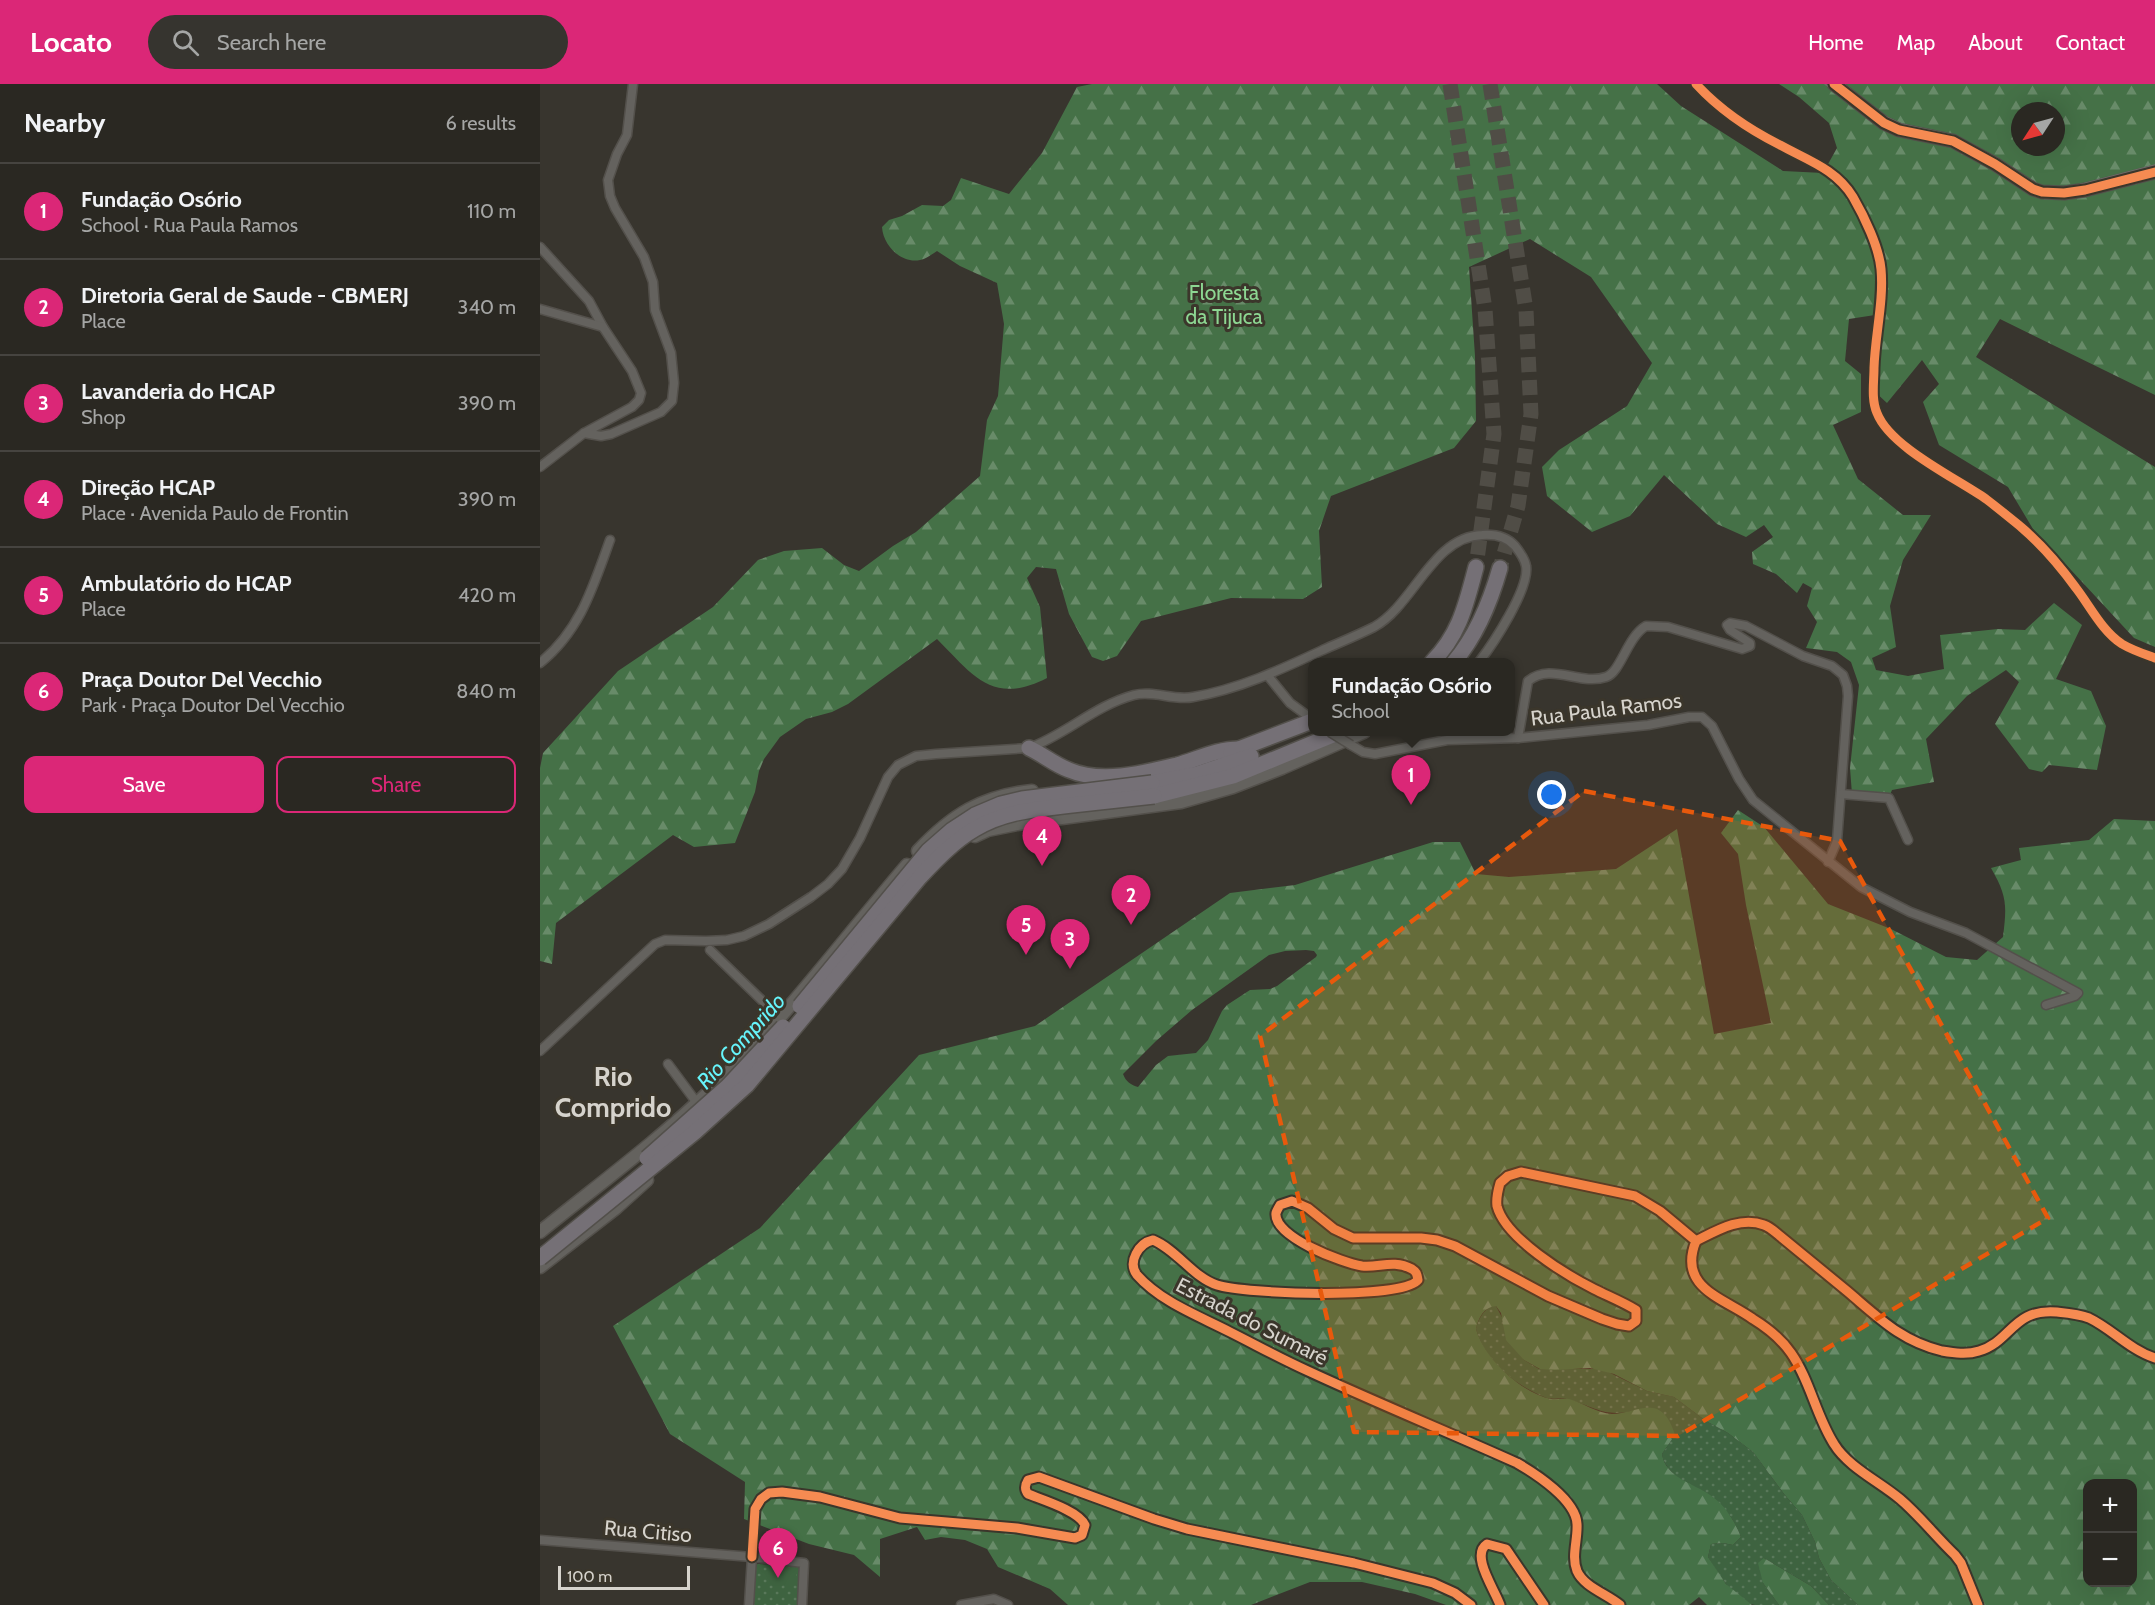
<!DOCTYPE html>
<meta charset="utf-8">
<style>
body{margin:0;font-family:Cabin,sans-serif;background:#36342f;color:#f1f3f6}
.controls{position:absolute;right:18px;bottom:18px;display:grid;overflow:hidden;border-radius:12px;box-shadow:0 6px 24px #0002}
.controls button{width:54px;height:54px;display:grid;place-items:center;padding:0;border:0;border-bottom:2px solid #464440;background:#2a2822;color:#f1f3f6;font:30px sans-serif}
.compass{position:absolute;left:1471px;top:18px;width:54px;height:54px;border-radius:50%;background:#2a2822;box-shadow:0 6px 24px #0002;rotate:234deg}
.scale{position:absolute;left:18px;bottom:15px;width:132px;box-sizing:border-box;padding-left:6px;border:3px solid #d6d3cc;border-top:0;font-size:16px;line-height:21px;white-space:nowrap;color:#d6d3cc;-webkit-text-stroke:4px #3b362b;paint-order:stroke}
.you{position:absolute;left:1012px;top:711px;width:21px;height:21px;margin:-15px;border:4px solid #fff;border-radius:50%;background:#1a73e8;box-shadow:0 0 0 9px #1a73e833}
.badge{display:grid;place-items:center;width:39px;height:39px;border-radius:50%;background:#db2777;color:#fff;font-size:20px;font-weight:700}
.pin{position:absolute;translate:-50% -50px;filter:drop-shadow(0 2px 3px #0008)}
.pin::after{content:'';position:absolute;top:32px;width:21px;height:18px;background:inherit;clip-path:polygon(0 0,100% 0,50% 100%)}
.popup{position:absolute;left:768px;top:574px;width:207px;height:78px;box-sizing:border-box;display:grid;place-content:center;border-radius:12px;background:#2a2822;filter:drop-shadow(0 2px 4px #0005);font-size:20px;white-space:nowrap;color:#a5a6a5}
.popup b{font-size:22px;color:#f1f3f6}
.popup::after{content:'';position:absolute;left:50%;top:100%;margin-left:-12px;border:12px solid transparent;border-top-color:#2a2822}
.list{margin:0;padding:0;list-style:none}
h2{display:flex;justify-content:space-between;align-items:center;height:78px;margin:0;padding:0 24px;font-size:26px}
h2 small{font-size:20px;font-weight:400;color:#a5a6a5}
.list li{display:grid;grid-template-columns:39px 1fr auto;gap:18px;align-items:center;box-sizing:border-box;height:96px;padding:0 24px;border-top:2px solid #464440}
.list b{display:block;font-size:22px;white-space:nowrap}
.list p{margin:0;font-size:20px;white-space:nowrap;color:#a5a6a5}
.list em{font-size:20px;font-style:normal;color:#a5a6a5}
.actions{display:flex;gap:12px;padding:18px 24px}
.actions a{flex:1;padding:14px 0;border:2px solid #db2777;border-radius:12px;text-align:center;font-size:21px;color:#db2777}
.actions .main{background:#db2777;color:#fff}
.icon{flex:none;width:33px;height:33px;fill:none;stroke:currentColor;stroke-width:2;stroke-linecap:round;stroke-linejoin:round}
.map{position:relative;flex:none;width:1615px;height:1521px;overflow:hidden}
header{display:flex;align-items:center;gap:36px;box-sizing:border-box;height:84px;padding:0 30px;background:#db2777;color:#fff}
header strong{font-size:28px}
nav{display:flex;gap:33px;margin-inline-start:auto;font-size:21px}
.search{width:420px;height:54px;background:#36342f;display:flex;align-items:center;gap:15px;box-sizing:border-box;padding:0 21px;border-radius:33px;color:#a5a6a5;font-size:22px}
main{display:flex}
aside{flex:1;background:#2a2822}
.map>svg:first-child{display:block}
.grass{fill:url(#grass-dots)}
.forest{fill:url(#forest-firs);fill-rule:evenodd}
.pitch{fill:#3e6340}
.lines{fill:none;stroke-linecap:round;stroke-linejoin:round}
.highway-tunnel{stroke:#504d46;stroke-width:15;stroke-dasharray:15 8;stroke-linecap:butt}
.street-casing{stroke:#53504b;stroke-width:11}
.secondary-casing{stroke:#53504b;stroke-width:15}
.highway-casing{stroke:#53504b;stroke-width:18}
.street{stroke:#64625e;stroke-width:8}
.secondary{stroke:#64625e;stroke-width:12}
.highway{stroke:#757076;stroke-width:15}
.tram{stroke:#6e6c68;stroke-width:1.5}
.street-bridge-casing{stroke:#53504b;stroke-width:11;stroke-linecap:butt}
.highway-bridge-casing{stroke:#53504b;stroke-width:18;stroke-linecap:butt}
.street-bridge{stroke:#64625e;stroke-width:8}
.highway-bridge{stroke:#757076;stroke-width:15}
.cycleway-casing{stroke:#3b362b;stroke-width:13}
.cycleway{stroke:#f68b52;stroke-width:9}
.marked{fill:#e8590c;fill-opacity:0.2;stroke:#e8590c;stroke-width:4.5;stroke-dasharray:12 8;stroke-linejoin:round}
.labels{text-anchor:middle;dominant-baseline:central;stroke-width:6;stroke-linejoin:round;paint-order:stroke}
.park-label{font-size:21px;fill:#8dd792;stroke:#3b362b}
.street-label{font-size:21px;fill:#d6d3cc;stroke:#3b362b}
.water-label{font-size:22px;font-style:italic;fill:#66f4fb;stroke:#3b362b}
.district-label{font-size:27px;font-weight:bold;fill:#d6d3cc;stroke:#3b362b}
</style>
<header>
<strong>Locato</strong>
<div class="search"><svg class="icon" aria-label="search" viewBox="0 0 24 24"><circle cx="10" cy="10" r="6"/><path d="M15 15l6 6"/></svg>Search here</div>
<nav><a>Home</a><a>Map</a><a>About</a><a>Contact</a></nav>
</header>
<main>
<aside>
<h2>Nearby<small>6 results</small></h2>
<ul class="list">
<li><span class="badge">1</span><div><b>Fundação Osório</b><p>School · Rua Paula Ramos</p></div><em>110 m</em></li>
<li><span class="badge">2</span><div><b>Diretoria Geral de Saude - CBMERJ</b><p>Place</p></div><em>340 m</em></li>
<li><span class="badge">3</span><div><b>Lavanderia do HCAP</b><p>Shop</p></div><em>390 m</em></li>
<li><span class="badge">4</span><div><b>Direção HCAP</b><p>Place · Avenida Paulo de Frontin</p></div><em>390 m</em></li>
<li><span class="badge">5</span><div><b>Ambulatório do HCAP</b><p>Place</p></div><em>420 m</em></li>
<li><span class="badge">6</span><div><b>Praça Doutor Del Vecchio</b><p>Park · Praça Doutor Del Vecchio</p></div><em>840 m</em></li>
</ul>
<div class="actions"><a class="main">Save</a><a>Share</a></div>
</aside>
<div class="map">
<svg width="1615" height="1521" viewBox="0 0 1615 1521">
<defs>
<pattern id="grass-dots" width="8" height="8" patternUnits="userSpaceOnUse" patternTransform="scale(1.5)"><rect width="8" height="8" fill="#3e6340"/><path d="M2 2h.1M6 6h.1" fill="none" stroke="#59785a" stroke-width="1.8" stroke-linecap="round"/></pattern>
<pattern id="forest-firs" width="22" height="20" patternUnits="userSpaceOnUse" patternTransform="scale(1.5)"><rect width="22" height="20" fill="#457147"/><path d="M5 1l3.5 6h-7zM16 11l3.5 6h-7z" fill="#688b69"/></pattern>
</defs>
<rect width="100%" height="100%" fill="#38352e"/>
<g class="grass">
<path d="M952,1222h4l28,54 15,9h63l45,22 27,6 32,24 22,12 25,19 31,42 18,21 13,27 4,16 12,22 27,25h-29l-18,-19 -47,-28 -1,25 16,22c-8,0 -16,0 -24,0 -19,-2 -38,-33 -47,-48l3,-13 12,-1 10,2 8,-8c-4,-9 -7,-17 -14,-25 -17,-19 -61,-31 -65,-58l13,-19 -38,-25c-32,8 -39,-2 -67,-10 -7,-3 -15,0 -23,-2 -30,-11 -62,-37 -71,-69 2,-10 7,-18 16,-23z"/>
<polygon points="216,1480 261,1482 260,1521 213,1521"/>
</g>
<g class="forest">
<path d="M552,0h565l24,22 102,65 40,2 14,-25 -8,-25 -30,-26 -20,-13h376v311l-155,-76 -24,38 179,110v180l-21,-9 -101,-109 -25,-42 -69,-42 -16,-43 16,-18 -17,-24 -35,43 -14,-13 2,-75 -26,4 -4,42 16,13v38l-28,13 25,54 45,36h28l-28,45 -13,46 6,41 -24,11 4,12 32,6 36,-7 -4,-34 58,-6 27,1 29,-27 28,22 -26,54 35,12 15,35 -9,44 -48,-5 -7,7 -13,-3 -34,-45 24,-42 -13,-12 -39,26 -41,43 8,43 -42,8 -3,7 -37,-3 -2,-26 9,-83 -8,-23 -14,-10 -31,-4 11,-26 -10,-16 5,-18 -9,-5 -6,10 -21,-19 -23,-10 -1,-12 21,-15 -9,-12 -18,12 -29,-13 -53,-49 -34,41 -38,16 -45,-36 -5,-29 17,-17 68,-44 25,-43 -61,-86 -61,-38 -61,28 6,89 1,65 -22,27 -123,48 -12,35 3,56 -19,12 -72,-1 -90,23 -24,35 -14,5 -11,-4 -23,-43 -13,-45 -20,-2 -9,11 13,29 7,71c-55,28 -74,-3 -110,-39l-89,65 -16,8 -26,7 -26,18 -16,22 -5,12 -4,21 -20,51 -41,4 -21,-12 -117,88 -4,41 -12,-3v-193l3,-15 75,-82 95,-64 45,-47 26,-9 38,-3 22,17 15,6 34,-25 23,-14 64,-56 7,-56 11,-24 6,-72 -7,-41 -37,-17 -23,-15c-5,3 -11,8 -17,9 -19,4 -37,-15 -38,-33l7,-7 13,-4 20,-11 21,1 8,-6 10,-22 48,16 33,-41 35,-66zM1480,27h36v36h-36z"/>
<path d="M1198,726l26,17 64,77 63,25 55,28 31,3 26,-23c4,-32 4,-41 -12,-69l30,-8 -2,-12 70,-8 25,-21 41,2v784h-297l-27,-25 -12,-22 -4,-16 -13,-27 -18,-21 -31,-42 -25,-19 -22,-12 -32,-24 -27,-6 -33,-17 -24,-6 -35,2 -15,-1 -16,-9 -18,-20 -5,-27 -5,-7c-12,1 -18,12 -20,23 8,29 44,63 75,70 6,1 12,-1 18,0 15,4 27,14 43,15 14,0 28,-8 41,-6 13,2 19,17 22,27l-13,19c4,24 31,29 48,41 15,10 25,26 31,42l-8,8 -10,-2 -12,1 -3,13 18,27 26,21h-45l-8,-8 -10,8h-243l-31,-11 -53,-12h-52l-59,23h-183l-18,-16 -52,-22 -11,-18 -22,-9 -24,-3 -16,3 -8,-13 -37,12v38l-26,-22 -45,-11 -65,-25 1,-37 -75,-48 -57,-108 147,-98 159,-173 116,-29 195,-133 65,-8 138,-43h27l16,32 33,3 107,-8 61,-40 37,205 57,-11 -25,-118 -8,-51 -17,-21zM766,866l8,1 3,4 -1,2 -39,29 -7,3 -20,1 -23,15 -5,6 -14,29 -12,13 -28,3 -12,9 -18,22c-7,-2 -12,-5 -15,-13l33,-33 36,-31 77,-55 16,-4zM1548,1400h44v98h-44z"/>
<polygon points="1224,1474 1271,1502 1289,1521 1239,1521 1223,1499 1218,1479"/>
</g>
<rect class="pitch" x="227" y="1484" width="29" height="16"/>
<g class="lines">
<g class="highway-tunnel">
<polyline points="910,0 945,225 954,350 936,483"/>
<polyline points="950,0 986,226 991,330 978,422 960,484"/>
</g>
<defs>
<g id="street">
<path d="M1156,0c23,25 54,46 84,61 27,15 56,24 73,52 11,19 26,50 28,72 3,32 -6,66 -7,99 0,14 -3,31 3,45 13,34 79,65 109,86 12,9 24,19 35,28 21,18 39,39 55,61 14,18 26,43 46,56 10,6 22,10 33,14"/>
<polyline points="0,163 49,217 63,243"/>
<polyline points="0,225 63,243 92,287 101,309 99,316 92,323 44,349 0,383"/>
<polyline points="44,349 61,352 71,350 121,328 132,317 134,299 131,269 115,226 113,198 104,173 75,124 70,112 68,96 77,70 87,51 93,0"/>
<path d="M0,579c40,-32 53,-76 70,-123"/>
<polyline points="728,592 750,619 772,635"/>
<path d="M978,654l10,-57c23,-19 52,5 78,-4 15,-5 21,-40 40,-51l22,1 74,22 8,-3v-3l-20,-13 -3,-5 3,-2 16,3 57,30 29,10 11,9 4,11 1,10 -11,145 -9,21"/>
<polyline points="811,661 823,668 835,670 907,656 978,654 1108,641 1149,633 1162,633 1172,642 1199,695 1213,716 1321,803 1370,828 1426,849 1538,909 1535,912 1506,921"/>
<polyline points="1301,710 1349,714 1368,756"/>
<polyline points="170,866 240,934"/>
<path d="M0,967l115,-107 10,-4 41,1 21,-1 17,-4 25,-12 42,-27 17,-13 14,-15 18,-31 28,-61 10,-12 18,-9 20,-2 93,-6c36,-13 67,-43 105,-53 20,-5 39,6 59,2 47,-8 89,-28 132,-48 16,-7 33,-14 49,-22 40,-22 58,-90 108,-92 13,-1 24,1 33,11 4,5 10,13 11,20 4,22 -33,78 -47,96"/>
<polyline points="128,980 157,1019"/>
<path d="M1156,1157c20,-10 44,-25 68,-16 6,2 11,7 16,11 22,18 45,37 67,55 32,27 54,50 95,60 12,2 25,4 37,0 32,-9 34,-43 78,-39 10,1 22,2 32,6 23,11 41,32 66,40"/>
<path d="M0,1456l212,17 3,-48 6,-10 8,-6 13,-1 38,5 80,21 117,10 58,10 7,-3 3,-10c-6,-14 -42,-25 -57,-31 -4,-5 -3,-9 0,-14l11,-3 115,42 33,10 167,34 79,20 22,10 16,12"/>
<polyline points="209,1521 212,1473 264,1479 262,1521"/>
<polyline points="421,1521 454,1515 468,1521"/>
<path d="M960,1521c-5,-15 -30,-50 -13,-61l19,5 38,56"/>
<path d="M1080,1521c-13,-11 -36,-18 -43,-34 -6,-15 1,-31 0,-47 -1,-24 -41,-50 -60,-61 -69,-31 -140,-60 -209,-92 -27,-12 -52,-26 -78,-39 -31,-16 -69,-30 -93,-57 -10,-13 2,-32 16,-35 24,10 41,38 64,45 27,9 185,15 201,-5 -1,-5 -1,-8 -6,-11 -19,-10 -33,-1 -50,-3 -19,-3 -89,-29 -86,-53 1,-3 3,-6 4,-8l12,-4 16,7 26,21 19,9h68l16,2 18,6 93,50 54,23 15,5 12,2 7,-5v-11c-13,-8 -28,-14 -42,-21 -28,-14 -89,-51 -97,-83 -1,-7 1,-16 3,-23l8,-7 13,-4 114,24 25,15 36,30c-19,47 28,57 57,78 13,8 29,21 38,34 19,27 25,63 43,91 14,23 46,38 66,55 20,17 36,38 55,56l6,8 17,42"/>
</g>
<g id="secondary">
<polyline points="1294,0 1344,39 1359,46 1413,57 1455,80 1493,105 1502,108 1524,109 1545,106 1615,88"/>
<polyline points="435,752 448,746 477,740 641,718 693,703 742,684 824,648"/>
<path d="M378,767c34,-36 64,-55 114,-60"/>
<path d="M0,1148c58,-47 118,-91 172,-143 72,-69 131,-149 195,-224"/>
<polyline points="0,1183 76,1124 107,1096"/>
</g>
<g id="highway">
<path d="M892,578c28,-28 34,-58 44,-95"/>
<path d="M914,578c23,-27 36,-59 46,-94"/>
<path d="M489,664c13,6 26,17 40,22 32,14 75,3 108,-5 21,-6 40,-16 62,-16"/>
<polyline points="691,668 772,637"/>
<polyline points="612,699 657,690 711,672"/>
<polyline points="614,712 693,692 800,648"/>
</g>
</defs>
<use href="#street" class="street-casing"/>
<use href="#secondary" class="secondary-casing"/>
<use href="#highway" class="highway-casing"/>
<use href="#street" class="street"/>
<use href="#secondary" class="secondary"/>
<use href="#highway" class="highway"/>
<g class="tram">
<polyline points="1285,0 1310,16 1334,37 1358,51 1410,61 1453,84 1496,112 1508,114 1547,110 1615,92"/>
<polyline points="1304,0 1340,30 1361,40 1412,51 1458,75 1497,101 1511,106 1527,104 1615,81"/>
</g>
<defs>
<polyline id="street-bridge" points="790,648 811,661"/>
<g id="highway-bridge">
<polyline points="260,922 388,767 412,746 435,731 461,720 482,715 612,699"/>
<polyline points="107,1074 188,1002 243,943"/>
<path d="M0,1174l155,-126 52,-47 173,-208c16,-17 34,-36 55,-48 30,-18 63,-20 97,-24 27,-3 55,-6 82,-9"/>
</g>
</defs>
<use href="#street-bridge" class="street-bridge-casing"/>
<use href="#highway-bridge" class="highway-bridge-casing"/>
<use href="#street-bridge" class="street-bridge"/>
<use href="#highway-bridge" class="highway-bridge"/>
<defs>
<g id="cycleway">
<path d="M1156,0c23,25 54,46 84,61 27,15 56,24 73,52 11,19 26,50 28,72 3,32 -6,66 -7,99 0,14 -3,31 3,45 13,34 79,65 109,86 12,9 24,19 35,28 21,18 39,39 55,61 14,18 26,43 46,56 10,6 22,10 33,14"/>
<polyline points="1294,0 1344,39 1359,46 1413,57 1455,80 1493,105 1502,108 1524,109 1545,106 1615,88"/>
<path d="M1156,1157c20,-10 44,-25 68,-16 6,2 11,7 16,11 22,18 45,37 67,55 32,27 54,50 95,60 12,2 25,4 37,0 32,-9 34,-43 78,-39 10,1 22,2 32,6 23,11 41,32 66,40"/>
<path d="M212,1473l3,-48 6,-10 8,-6 13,-1 38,5 80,21 117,10 58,10 7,-3 3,-10c-6,-14 -42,-25 -57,-31 -4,-5 -3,-9 0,-14l11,-3 115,42 33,10 167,34 79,20 22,10 16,12"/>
<path d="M960,1521c-5,-15 -30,-50 -13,-61l19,5 38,56"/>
<path d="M1080,1521c-13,-11 -36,-18 -43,-34 -6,-15 1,-31 0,-47 -1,-24 -41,-50 -60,-61 -69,-31 -140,-60 -209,-92 -27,-12 -52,-26 -78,-39 -31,-16 -69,-30 -93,-57 -10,-13 2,-32 16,-35 24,10 41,38 64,45 27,9 185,15 201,-5 -1,-5 -1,-8 -6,-11 -19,-10 -33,-1 -50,-3 -19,-3 -89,-29 -86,-53 1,-3 3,-6 4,-8l12,-4 16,7 26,21 19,9h68l16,2 18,6 93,50 54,23 15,5 12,2 7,-5v-11c-13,-8 -28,-14 -42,-21 -28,-14 -89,-51 -97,-83 -1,-7 1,-16 3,-23l8,-7 13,-4 114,24 25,15 36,30c-19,47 28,57 57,78 13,8 29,21 38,34 19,27 25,63 43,91 14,23 46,38 66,55 20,17 36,38 55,56l6,8 17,42"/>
</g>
</defs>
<use href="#cycleway" class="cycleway-casing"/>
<use href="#cycleway" class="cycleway"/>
</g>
<path class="marked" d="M1044,707l256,50 208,377 -370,218 -324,-4 -94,-396z"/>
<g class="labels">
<g class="park-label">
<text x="684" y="208">Floresta<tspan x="684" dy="24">da Tijuca</tspan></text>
</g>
<g class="street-label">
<text transform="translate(1066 625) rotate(-7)">Rua Paula Ramos</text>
<text transform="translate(712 1237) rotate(27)">Estrada do Sumaré</text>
<text transform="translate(108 1447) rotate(5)">Rua Citiso</text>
</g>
<g class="water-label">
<text transform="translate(201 957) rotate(-48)">Rio Comprido</text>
</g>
<g class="district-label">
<text x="73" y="992">Rio<tspan x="73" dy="31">Comprido</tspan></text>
</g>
</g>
</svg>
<div class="controls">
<button>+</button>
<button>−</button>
</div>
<svg class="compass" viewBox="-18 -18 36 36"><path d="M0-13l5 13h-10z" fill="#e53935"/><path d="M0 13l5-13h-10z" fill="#a5a6a5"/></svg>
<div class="scale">100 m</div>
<div class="you"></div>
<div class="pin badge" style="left:871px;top:721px">1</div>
<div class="popup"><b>Fundação Osório</b>School</div>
<div class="pin badge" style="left:591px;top:841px">2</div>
<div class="pin badge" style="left:530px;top:885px">3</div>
<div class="pin badge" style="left:502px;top:782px">4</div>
<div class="pin badge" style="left:486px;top:871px">5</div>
<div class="pin badge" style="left:238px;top:1494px">6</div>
</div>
</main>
